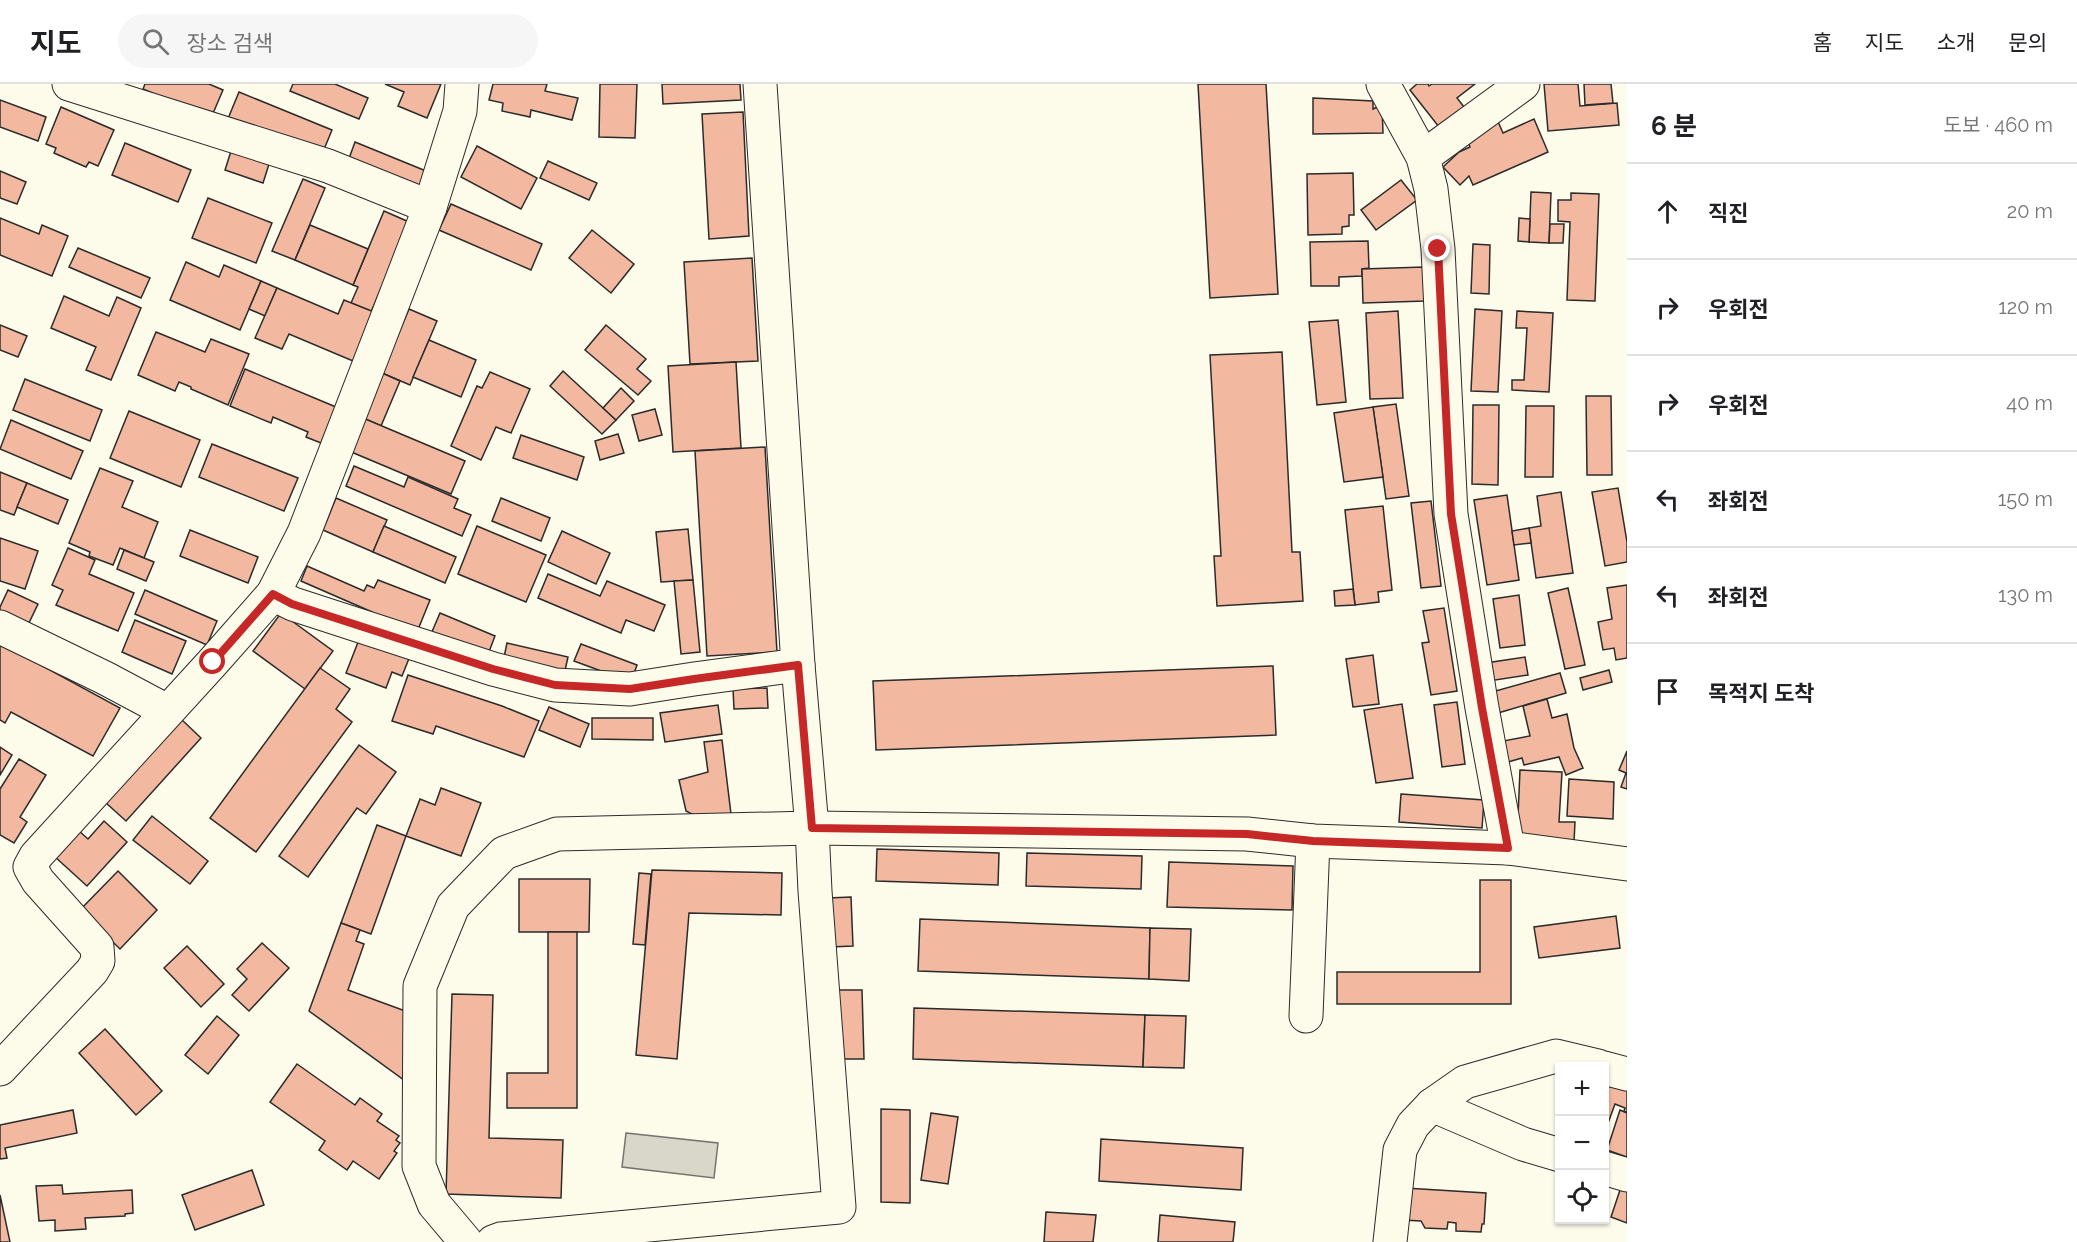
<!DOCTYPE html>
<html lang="ko">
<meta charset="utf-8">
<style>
body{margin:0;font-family:Raleway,"Noto Sans KR",sans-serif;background:#f6f6f6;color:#202124}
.controls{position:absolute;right:18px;bottom:18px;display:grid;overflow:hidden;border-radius:0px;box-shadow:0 2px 4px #0004}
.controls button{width:54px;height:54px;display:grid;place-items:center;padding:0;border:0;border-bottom:2px solid #e0e0e0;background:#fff;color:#202124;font:30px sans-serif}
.stop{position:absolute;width:18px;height:18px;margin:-14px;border:4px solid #c62828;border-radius:50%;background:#fff}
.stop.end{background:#c62828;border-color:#fff;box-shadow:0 2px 6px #0008}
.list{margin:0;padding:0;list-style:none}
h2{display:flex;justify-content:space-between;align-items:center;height:78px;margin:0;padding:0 24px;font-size:26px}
h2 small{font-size:20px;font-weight:400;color:#757577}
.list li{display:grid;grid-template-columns:39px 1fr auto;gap:18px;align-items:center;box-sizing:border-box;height:96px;padding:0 24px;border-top:2px solid #e0e0e0}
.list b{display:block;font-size:22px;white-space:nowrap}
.list em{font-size:20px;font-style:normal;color:#757577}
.icon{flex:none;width:33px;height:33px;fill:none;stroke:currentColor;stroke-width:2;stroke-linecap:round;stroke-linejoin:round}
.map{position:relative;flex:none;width:1627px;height:1158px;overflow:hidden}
header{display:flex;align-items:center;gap:36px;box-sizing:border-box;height:84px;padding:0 30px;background:#fff;border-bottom:2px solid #e0e0e0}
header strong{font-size:28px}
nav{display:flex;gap:33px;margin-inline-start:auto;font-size:21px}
.search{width:420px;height:54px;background:#f6f6f6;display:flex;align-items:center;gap:15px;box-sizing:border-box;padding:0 21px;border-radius:33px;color:#757577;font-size:22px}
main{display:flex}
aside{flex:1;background:#fff}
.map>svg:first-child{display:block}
.water{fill:#d8d7c9;stroke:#74746e;stroke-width:1.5}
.building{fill:#f2b8a0;stroke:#2b2b2b;stroke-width:1.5}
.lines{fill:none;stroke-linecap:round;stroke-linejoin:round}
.minor-casing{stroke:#2b2b2b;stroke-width:35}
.minor{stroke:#fdfbea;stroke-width:33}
.route{stroke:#c62828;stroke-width:8}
</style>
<header>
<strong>지도</strong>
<div class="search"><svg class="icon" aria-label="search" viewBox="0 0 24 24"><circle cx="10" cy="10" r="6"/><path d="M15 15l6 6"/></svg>장소 검색</div>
<nav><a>홈</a><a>지도</a><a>소개</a><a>문의</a></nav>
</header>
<main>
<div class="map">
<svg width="1627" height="1158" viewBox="0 0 1627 1158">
<rect width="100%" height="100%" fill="#fdfbea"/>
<polygon class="water" points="626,1049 718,1059 714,1094 622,1083"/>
<g class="building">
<polygon points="145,0 209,0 223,6 211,34 143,5"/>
<polygon points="293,0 335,0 368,14 359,35 290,7"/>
<polygon points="385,0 441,0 427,34 398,22 404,8"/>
<polygon points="493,0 547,0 545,7 578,14 572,36 531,26 530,33 502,27 503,19 489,16"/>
<polygon points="600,0 637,0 635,54 599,53"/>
<polygon points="662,0 740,0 741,16 663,20"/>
<polygon points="1198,0 1266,0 1278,210 1210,214"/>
<polygon points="1417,0 1428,0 1429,2 1432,0 1475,0 1457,14 1464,23 1439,43 1410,6"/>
<polygon points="1544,0 1578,0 1580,22 1617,19 1619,41 1548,47"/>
<polygon points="1584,0 1611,0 1613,19 1585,21"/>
<polygon points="239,8 332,46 320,75 227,37"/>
<polygon points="1313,14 1373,17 1373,25 1382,21 1383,49 1313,50"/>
<polygon points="0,16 46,33 38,57 0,43"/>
<polygon points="61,23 114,46 98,82 89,78 86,83 54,69 56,64 46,60"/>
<polygon points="743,28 749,152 709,155 702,30"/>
<polygon points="1496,33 1503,49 1534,35 1548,68 1473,101 1469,92 1460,101 1443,83 1459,68 1470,63 1464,47"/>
<polygon points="355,58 426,87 418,108 347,80"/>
<polygon points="125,59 191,86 178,118 112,91"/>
<polygon points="477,62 537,94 521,125 461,93"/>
<polygon points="232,64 270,77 263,99 225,86"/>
<polygon points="548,77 597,99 589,116 540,94"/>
<polygon points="0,87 26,98 17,120 0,114"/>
<polygon points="1353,89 1354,131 1349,131 1349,142 1342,143 1342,150 1308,151 1307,90"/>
<polygon points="303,95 325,104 295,176 272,167"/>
<polygon points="1401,96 1417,116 1376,146 1361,126"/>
<polygon points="1531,108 1551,109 1549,159 1529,158"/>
<polygon points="1571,109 1599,110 1595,217 1567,216 1570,138 1558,137 1558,116 1571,116"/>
<polygon points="208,114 272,139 256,179 192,154"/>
<polygon points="451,120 542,160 531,186 439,146"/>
<polygon points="384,127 409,138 371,228 351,219 358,203 353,201"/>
<polygon points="0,134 39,150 42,141 68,152 52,192 0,171"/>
<polygon points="1519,134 1530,135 1529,158 1518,157"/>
<polygon points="1550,140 1564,140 1563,159 1549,159"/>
<polygon points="310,141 368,165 353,201 295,176"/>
<polygon points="592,146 634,180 611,209 569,174"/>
<polygon points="1368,157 1369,184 1362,185 1362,192 1339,193 1339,202 1311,202 1310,158"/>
<polygon points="1473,160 1490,161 1489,210 1471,209"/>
<polygon points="78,164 150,194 141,214 69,183"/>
<polygon points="752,174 758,277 690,280 684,178"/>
<polygon points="186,178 219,193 224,181 261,197 240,246 170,216"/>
<polygon points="1424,183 1425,217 1363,219 1362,185"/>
<polygon points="261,197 277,204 265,232 249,225"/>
<polygon points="277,204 338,230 344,216 374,228 353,277 289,250 282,265 255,254"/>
<polygon points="64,212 109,232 117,213 141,224 111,296 86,286 96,263 51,244"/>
<polygon points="409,225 437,237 410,301 382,289"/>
<polygon points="1475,225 1502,227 1498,308 1471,307"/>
<polygon points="1398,227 1403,314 1370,315 1366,229"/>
<polygon points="1517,227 1553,229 1549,308 1512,306 1512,296 1524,296 1527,244 1516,244"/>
<polygon points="1338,236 1346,318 1317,321 1309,238"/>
<polygon points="0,241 27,252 18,273 0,266"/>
<polygon points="606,241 646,275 637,285 651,297 638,311 585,266"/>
<polygon points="156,248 205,268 211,255 249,270 228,321 191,305 191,303 179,298 175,307 138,291"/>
<polygon points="429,256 476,276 461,313 413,293"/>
<polygon points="1282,268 1292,468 1300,468 1303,517 1217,522 1214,472 1221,472 1210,271"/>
<polygon points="736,278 741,364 673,368 668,282"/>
<polygon points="245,285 336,323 321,359 306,353 308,348 273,333 271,339 230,322"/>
<polygon points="563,287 616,336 602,350 550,302"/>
<polygon points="490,288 530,305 511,349 496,343 481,376 451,362 477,302 482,304"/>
<polygon points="382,289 400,297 381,342 363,334"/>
<polygon points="25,295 102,326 90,357 13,326"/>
<polygon points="621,304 634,317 616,336 603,324"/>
<polygon points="1586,312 1611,312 1612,391 1587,391"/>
<polygon points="1396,320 1409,412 1386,415 1373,323"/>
<polygon points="1473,321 1499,321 1498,401 1472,400"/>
<polygon points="1526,322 1554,322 1553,393 1525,393"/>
<polygon points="1373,323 1383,393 1344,398 1334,329"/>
<polygon points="655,325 662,351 639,357 632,331"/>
<polygon points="129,327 200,356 181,403 110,374"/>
<polygon points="363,334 465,377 451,410 349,367"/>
<polygon points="11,336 83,367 71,395 0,365"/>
<polygon points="618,350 624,369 600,376 595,357"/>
<polygon points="521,351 584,373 577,396 513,374"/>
<polygon points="212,360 298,394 284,427 199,393"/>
<polygon points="765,363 777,568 707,572 695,367"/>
<polygon points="354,382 404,403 408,393 458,415 454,424 471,431 462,452 346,402"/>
<polygon points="100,384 133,397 122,423 158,438 144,474 120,464 113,481 89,472 90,468 69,459"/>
<polygon points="0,388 27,399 14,431 0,426"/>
<polygon points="27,399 68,416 58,440 17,423"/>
<polygon points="1618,404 1627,458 1627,478 1605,482 1592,408"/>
<polygon points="1561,408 1573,489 1536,494 1529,444 1541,442 1537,412"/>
<polygon points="1507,411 1519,496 1487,501 1474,416"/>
<polygon points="336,414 387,436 373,468 323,446"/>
<polygon points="501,414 550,434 541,457 492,437"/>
<polygon points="1431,417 1441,502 1421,504 1411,419"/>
<polygon points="1383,422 1392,506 1378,508 1379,518 1355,521 1345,426"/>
<polygon points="384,442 456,473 445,499 373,468"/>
<polygon points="477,442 546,471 526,518 458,490"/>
<polygon points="1529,444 1531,459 1514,461 1512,447"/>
<polygon points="688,445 693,496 661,498 656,448"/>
<polygon points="190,446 258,473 248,499 180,472"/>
<polygon points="562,447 610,469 596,500 548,478"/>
<polygon points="0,454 38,467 25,505 0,497"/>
<polygon points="68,464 95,476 89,490 134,509 118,547 56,521 63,506 52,501"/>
<polygon points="124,466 154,478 146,497 117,485"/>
<polygon points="307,482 364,507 367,501 374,504 378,496 430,516 415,553 369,535 372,528 301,497"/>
<polygon points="548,490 600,512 607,497 665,521 654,547 626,536 621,549 538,514"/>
<polygon points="693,496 700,568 681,570 674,497"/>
<polygon points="1627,501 1627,574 1616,576 1614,564 1603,566 1598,538 1612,535 1607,504"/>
<polygon points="1568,504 1585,581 1565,585 1548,509"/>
<polygon points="1353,505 1355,521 1335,522 1334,507"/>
<polygon points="8,506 38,520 26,545 0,533 0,523"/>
<polygon points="145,506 217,537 207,561 135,530"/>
<polygon points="1519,511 1525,561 1500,564 1493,515"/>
<polygon points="1444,524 1457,607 1431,611 1422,559 1429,558 1423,527"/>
<polygon points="281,529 333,567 305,605 253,567"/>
<polygon points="440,529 495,552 487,573 431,550"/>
<polygon points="135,536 186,557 172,590 122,568"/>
<polygon points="362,548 412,567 402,592 392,588 386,604 346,589"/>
<polygon points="0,559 120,624 93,672 11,628 5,639 0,636"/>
<polygon points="507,559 568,573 564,591 503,578"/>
<polygon points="581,560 637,581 631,598 574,577"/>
<polygon points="1373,571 1379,620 1353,623 1346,575"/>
<polygon points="1525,573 1528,591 1489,597 1486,579"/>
<polygon points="1273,582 1276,651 876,666 873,597"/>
<polygon points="320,584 350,605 336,625 352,638 256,768 210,734"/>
<polygon points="1609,586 1612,598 1583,606 1580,594"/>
<polygon points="1560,589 1566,609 1498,629 1492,608"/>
<polygon points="408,591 502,622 539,637 524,673 436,642 433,650 392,637"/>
<polygon points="767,604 768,624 734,625 733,605"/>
<polygon points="1547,615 1552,634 1567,630 1574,664 1583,684 1566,691 1559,673 1524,681 1522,674 1508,678 1503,657 1530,652 1523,622"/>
<polygon points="1457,618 1465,680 1442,683 1434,621"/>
<polygon points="1402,620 1413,694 1376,699 1364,626"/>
<polygon points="718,621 722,650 665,658 660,629"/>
<polygon points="549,623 589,640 580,663 539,646"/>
<polygon points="592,634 653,634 653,656 592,655"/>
<polygon points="181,635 201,654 126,737 105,718"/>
<polygon points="722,656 731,730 703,736 686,727 679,696 708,688 704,658"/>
<polygon points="359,661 396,688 366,730 357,724 308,793 279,772"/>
<polygon points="0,663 12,671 0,691"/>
<polygon points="1627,667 1627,705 1621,703 1626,689 1619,686"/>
<polygon points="19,675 46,691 20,733 27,738 14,759 0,751 0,705"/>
<polygon points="1520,686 1562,688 1559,738 1575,738 1574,758 1517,755"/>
<polygon points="1569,695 1614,698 1613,735 1567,732"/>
<polygon points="441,704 481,719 461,772 406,752 420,715 435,721"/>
<polygon points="1401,710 1484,716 1482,744 1399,738"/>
<polygon points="152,732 208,777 190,800 133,756"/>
<polygon points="104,737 127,758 87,802 54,772 78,746 88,755"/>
<polygon points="377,741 406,752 371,850 341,839"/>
<polygon points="877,765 999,769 998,801 876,797"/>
<polygon points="1027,769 1142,772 1141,805 1026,802"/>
<polygon points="1169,778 1293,782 1292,826 1167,823"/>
<polygon points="652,786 782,789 781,831 689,829 677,975 636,971"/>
<polygon points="118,787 157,826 120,865 80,826"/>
<polygon points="639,789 651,790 645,861 633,860"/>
<polygon points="519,795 590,795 589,848 519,848"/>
<polygon points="1480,796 1511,796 1511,920 1337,920 1337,888 1480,888"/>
<polygon points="851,813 853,862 830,863 828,814"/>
<polygon points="1616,832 1620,864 1539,874 1534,843"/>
<polygon points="920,835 1150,844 1149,895 918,887"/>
<polygon points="341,839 360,846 356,857 364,860 348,906 408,928 404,996 309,927"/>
<polygon points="1150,844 1191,845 1189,897 1149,895"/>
<polygon points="548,848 577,848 577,1024 507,1024 507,989 548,989"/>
<polygon points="262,859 289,884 249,927 232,911 247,895 237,885"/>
<polygon points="187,862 224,900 201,923 164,884"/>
<polygon points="838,906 862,906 864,975 840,975"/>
<polygon points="452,910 493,911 489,1054 563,1056 561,1114 446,1110"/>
<polygon points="914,924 1145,931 1143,983 913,975"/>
<polygon points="1145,931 1186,932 1184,984 1143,983"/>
<polygon points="217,932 239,951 208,990 185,971"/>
<polygon points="105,945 162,1007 136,1031 79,969"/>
<polygon points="297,980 355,1021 360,1014 382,1030 377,1037 399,1052 396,1056 400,1059 394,1067 397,1069 379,1095 353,1077 347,1086 319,1066 325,1057 270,1018"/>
<polygon points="1604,994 1627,1002 1627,1029 1624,1027 1625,1024 1615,1020 1604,1050"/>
<polygon points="881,1025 910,1026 910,1119 881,1118"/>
<polygon points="73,1026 77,1049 5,1064 7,1074 0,1075 0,1041"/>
<polygon points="1620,1026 1627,1029 1627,1073 1607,1066"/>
<polygon points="931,1029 958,1033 948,1100 921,1096"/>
<polygon points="1101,1055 1243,1064 1241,1106 1099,1097"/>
<polygon points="252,1086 264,1121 195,1146 182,1111"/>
<polygon points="1622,1100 1627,1102 1627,1139 1611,1133"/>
<polygon points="62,1101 63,1110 132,1106 133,1129 125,1130 125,1132 85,1134 86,1145 55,1147 55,1136 39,1137 36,1102"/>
<polygon points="1405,1104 1486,1109 1484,1140 1482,1140 1481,1148 1456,1147 1456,1139 1448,1138 1447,1145 1425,1144 1421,1137 1403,1136"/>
<polygon points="0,1111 10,1158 0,1158"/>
<polygon points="1046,1128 1096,1131 1093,1158 1044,1158"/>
<polygon points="1160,1131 1235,1138 1233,1158 1158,1158"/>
</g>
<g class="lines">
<defs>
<g id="minor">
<polyline points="69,0 328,82 430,123"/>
<polyline points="1383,0 1423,73 1431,105 1438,165 1451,430 1482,624 1508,764"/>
<polyline points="1423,73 1523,0"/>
<polyline points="273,510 293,520 493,585 555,601 630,605 694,595 798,581"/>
<polyline points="0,543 105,594 167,627"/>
<polyline points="1306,932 1313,757"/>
<polyline points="1604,984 1627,990"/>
<polyline points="0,985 92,887 98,877 97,863 38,797 30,783 36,772 213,578 273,510 304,449 430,123 460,27 462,0"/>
<polyline points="1432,1021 1523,1060 1560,1071"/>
<polyline points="1604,1084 1627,1091"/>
<polyline points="466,1158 434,1120 419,1082 420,902 453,822 504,769 557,750 812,744 1247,750 1313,757 1508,764 1627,780"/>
<polyline points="493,1158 501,1155 839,1123 815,807 812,744 798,581 760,0"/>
<polyline points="1390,1158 1400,1066 1413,1041 1432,1021 1465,998 1556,972 1598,982"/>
</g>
</defs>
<use href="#minor" class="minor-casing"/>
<use href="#minor" class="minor"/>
</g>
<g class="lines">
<polyline class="route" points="213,578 273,510 292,520 493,585 555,601 630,605 694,595 798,581 812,744 1247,750 1313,757 1508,764 1482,624 1451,430 1438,165"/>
</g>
</svg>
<div class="controls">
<button>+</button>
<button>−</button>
<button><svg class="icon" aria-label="locate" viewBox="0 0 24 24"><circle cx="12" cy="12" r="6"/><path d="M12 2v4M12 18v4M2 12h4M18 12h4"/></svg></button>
</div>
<div class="stop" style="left:213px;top:578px"></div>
<div class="stop end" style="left:1438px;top:165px"></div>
</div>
<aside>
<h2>6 분<small>도보 · 460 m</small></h2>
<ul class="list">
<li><svg class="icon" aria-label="ahead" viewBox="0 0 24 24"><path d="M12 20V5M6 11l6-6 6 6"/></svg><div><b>직진</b></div><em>20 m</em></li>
<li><svg class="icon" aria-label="right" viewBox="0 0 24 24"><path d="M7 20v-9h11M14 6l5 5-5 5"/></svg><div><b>우회전</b></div><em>120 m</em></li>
<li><svg class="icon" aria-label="right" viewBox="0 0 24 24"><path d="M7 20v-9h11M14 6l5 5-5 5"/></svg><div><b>우회전</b></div><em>40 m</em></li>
<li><svg class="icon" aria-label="left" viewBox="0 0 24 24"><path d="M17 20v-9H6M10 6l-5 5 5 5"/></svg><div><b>좌회전</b></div><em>150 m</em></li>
<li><svg class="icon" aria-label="left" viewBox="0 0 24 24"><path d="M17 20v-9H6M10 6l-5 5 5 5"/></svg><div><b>좌회전</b></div><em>130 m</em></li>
<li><svg class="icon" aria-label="arrive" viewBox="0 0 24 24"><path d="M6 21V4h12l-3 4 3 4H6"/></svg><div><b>목적지 도착</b></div></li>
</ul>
</aside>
</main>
